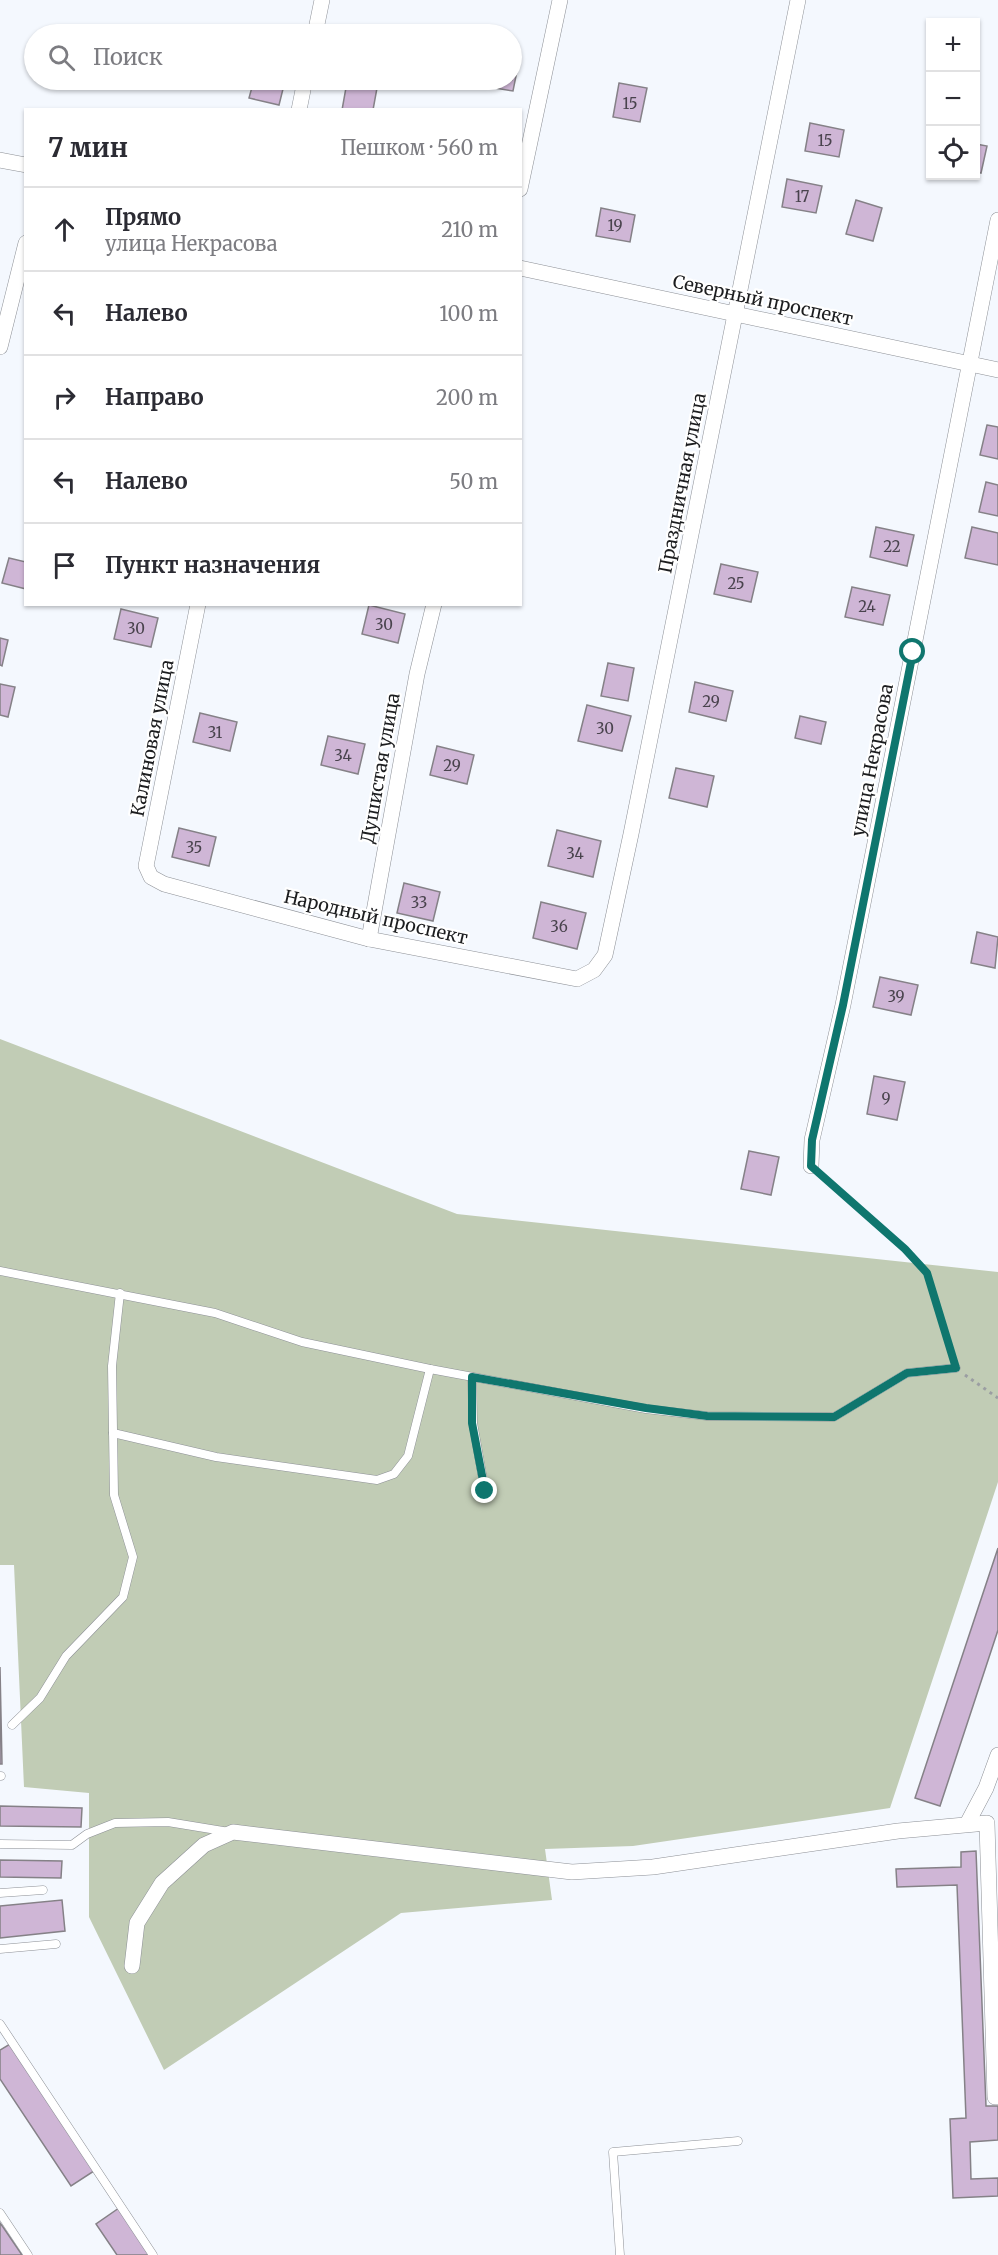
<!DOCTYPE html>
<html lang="ru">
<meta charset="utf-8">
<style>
body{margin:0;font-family:Merriweather,serif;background:#f7f7f7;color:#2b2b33}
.controls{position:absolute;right:18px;top:18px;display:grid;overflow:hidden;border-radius:0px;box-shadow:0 2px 4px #0004}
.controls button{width:54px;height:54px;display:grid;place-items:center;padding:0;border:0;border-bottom:2px solid #e1e1e2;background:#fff;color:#2b2b33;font:30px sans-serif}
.stop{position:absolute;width:18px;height:18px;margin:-14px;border:4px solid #0f766e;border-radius:50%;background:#fff}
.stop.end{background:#0f766e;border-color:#fff;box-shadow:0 2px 6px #0008}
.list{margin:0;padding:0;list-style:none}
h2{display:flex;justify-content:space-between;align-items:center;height:78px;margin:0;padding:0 24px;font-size:26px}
h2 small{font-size:20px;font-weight:400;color:#7c7c81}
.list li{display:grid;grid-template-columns:39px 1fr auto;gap:18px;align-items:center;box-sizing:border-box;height:84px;padding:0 24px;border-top:2px solid #e1e1e2}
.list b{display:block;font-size:22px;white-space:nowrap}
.list p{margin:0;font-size:20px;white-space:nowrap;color:#7c7c81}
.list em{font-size:20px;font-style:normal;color:#7c7c81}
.icon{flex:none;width:33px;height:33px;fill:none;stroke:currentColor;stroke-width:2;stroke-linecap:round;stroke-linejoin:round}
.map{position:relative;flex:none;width:998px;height:2255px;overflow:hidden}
.search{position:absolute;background:#fff;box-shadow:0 2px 4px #0004;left:24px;top:24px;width:498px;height:66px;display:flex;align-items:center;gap:15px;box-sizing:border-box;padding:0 21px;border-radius:33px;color:#7c7c81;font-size:22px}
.panel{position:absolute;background:#fff;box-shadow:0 2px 4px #0004;left:24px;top:108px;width:498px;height:498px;border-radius:0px}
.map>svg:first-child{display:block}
.green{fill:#c1ccb5}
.building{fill:#cfb6d6;stroke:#858187;stroke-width:1.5}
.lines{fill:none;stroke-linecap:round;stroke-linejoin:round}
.lane-casing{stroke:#8d9096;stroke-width:9}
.street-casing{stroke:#8d9096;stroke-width:16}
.path{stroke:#9b9ea2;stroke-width:3;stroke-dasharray:3 4.5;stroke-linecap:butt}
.lane{stroke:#fff;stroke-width:8}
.street{stroke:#fff;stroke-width:15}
.route{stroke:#0f766e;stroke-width:8}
.labels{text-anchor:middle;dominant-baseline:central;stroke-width:4.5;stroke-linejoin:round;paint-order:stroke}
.number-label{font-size:15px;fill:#49434d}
.street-label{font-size:18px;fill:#1c1d1f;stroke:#fff}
</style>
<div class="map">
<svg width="998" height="2255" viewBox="0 0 998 2255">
<rect width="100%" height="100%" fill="#f4f8fe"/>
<polygon class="green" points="0,1039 457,1214 998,1272 998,1482 890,1808 633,1846 545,1849 552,1900 401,1913 164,2070 89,1917 89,1793 24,1787 14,1565 0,1565"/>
<g class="building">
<polygon points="512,70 517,71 513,91 488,87 489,80 512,80"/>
<polygon points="254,80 285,81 279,105 249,98"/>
<polygon points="347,82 377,88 373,110 342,110"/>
<polygon points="619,83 647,88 640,122 613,117"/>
<polygon points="810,123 844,130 839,157 805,151"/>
<polygon points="976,144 987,146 981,173 976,172"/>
<polygon points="787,179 822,186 816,213 782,207"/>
<polygon points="856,200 882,208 873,241 846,234"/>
<polygon points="601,208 635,215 630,242 596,236"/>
<polygon points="987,425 998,427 998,459 980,455"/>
<polygon points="986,482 998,485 998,516 979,512"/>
<polygon points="876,527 914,535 907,566 870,557"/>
<polygon points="972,527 998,533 998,565 965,558"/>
<polygon points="9,558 26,562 26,589 2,583"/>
<polygon points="721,564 758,572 751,602 714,594"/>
<polygon points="852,587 890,595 883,625 845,617"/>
<polygon points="369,605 405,614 398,643 362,634"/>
<polygon points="121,609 158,618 151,647 114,639"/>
<polygon points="0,638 8,640 2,666 0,665"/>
<polygon points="608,663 634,668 628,701 601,696"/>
<polygon points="695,682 733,691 726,721 689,712"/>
<polygon points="0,684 15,687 8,717 0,715"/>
<polygon points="587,705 631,716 622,751 578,741"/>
<polygon points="200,713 237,722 230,751 193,742"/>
<polygon points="800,716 826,722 821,744 795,738"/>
<polygon points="328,736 365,744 358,774 321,765"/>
<polygon points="437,746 474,755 467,784 430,775"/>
<polygon points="676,768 714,776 707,807 669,798"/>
<polygon points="179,828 216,837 209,866 172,857"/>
<polygon points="557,830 601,841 593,877 548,866"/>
<polygon points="404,883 440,892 433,921 397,913"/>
<polygon points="541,902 586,913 577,949 533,938"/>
<polygon points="977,932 998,937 995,968 971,963"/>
<polygon points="880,977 918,985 911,1015 873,1007"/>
<polygon points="874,1076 905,1082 897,1120 867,1114"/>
<polygon points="749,1151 779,1157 771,1195 741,1189"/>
<polygon points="998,1548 998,1630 940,1806 915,1798"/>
<polygon points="0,1667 2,1764 0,1764"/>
<polygon points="0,1806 82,1808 81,1827 0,1826"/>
<polygon points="976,1851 986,2106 998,2106 998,2140 970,2142 971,2179 998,2178 998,2196 953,2198 950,2119 966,2118 957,1885 897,1887 896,1869 961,1867 961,1852"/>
<polygon points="0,1860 62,1861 61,1878 0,1877"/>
<polygon points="62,1900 65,1931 0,1938 0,1906"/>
<polygon points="10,2044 94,2171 71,2186 0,2079 0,2050"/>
<polygon points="119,2208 150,2255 117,2255 96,2224"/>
<polygon points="0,2223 3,2227 22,2255 0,2255"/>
</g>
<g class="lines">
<defs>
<g id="lane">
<polyline points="0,1271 215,1313 302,1342 430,1369 646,1409 707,1416 834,1417 907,1373 956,1368"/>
<polyline points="472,1377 473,1423 485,1491"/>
<polyline points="113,1433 216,1457 377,1480 394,1474 408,1456 430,1369"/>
<polyline points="12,1725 40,1698 66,1656 123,1597 133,1557 114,1495 112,1366 120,1293"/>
<polyline points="0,1776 1,1776"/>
<polyline points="0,1844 72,1845 87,1834 115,1823 168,1822 229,1832"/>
<polyline points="0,1893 43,1890"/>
<polyline points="0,1949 56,1944"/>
<polyline points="0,2024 153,2255"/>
<polyline points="0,2213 28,2255"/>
<polyline points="620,2255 613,2152 738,2141"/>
</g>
<g id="street">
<polyline points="315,34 322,0"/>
<polyline points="299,110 305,80"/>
<polyline points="0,160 26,165"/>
<polyline points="520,189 560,0"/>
<polyline points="520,268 998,370"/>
<polyline points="0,347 26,243"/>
<polyline points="198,604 146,866 151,877 164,884 369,939 577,979 594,970 605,955 631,834 798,0"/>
<polyline points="369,939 417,674 434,604"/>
<polyline points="811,1166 812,1140 843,1005 998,220"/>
<polyline points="967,1824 986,1788 998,1755"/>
<polyline points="132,1966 137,1923 162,1883 204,1845 233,1832 572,1872 653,1867 898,1831 987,1823 995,2097 998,2097"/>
</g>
</defs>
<use href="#lane" class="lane-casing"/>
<use href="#street" class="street-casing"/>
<g class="path">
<polyline points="821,1175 905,1249 927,1273 953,1358"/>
<polyline points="965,1375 998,1398"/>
</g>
<use href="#lane" class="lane"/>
<use href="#street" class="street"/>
</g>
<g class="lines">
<polyline class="route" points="485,1491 472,1423 472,1377 646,1408 707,1416 834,1417 907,1373 956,1368 927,1273 905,1249 811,1166 812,1140 843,1005 913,652"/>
</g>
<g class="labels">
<g class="number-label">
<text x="630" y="103">15</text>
<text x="825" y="140">15</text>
<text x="802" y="196">17</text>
<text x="615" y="225">19</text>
<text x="892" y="546">22</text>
<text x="736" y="583">25</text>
<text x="867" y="606">24</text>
<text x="384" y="624">30</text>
<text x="136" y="628">30</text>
<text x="711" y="701">29</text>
<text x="605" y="728">30</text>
<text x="215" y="732">31</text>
<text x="343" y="755">34</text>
<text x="452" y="765">29</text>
<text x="194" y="847">35</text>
<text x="575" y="853">34</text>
<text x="419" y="902">33</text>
<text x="559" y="926">36</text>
<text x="896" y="996">39</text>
<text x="886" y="1098">9</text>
</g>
<g class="street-label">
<text transform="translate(763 300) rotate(12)">Северный проспект</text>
<text transform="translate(682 483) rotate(-79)">Праздничная улица</text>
<text transform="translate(152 738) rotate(-79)">Калиновая улица</text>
<text transform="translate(872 760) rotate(-79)">улица Некрасова</text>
<text transform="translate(380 768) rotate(-80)">Душистая улица</text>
<text transform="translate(376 917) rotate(13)">Народный проспект</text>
</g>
</g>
</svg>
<div class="controls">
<button>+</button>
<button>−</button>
<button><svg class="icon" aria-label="locate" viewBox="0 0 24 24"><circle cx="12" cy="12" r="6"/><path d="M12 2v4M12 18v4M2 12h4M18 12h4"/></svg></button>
</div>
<div class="stop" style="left:913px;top:652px"></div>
<div class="stop end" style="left:485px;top:1491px"></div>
<div class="search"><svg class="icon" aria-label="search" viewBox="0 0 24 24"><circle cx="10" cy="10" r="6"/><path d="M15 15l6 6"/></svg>Поиск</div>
<section class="panel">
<h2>7 мин<small>Пешком · 560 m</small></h2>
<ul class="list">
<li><svg class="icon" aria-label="ahead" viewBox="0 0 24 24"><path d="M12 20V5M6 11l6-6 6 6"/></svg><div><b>Прямо</b><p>улица Некрасова</p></div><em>210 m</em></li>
<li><svg class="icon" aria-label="left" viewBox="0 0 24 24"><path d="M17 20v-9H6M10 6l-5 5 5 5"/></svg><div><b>Налево</b></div><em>100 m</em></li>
<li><svg class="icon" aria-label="right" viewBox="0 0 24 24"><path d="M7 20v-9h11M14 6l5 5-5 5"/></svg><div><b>Направо</b></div><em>200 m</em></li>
<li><svg class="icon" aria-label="left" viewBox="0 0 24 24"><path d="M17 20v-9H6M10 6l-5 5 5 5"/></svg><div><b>Налево</b></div><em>50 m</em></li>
<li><svg class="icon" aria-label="arrive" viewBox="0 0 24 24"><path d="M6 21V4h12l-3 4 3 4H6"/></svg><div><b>Пункт назначения</b></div></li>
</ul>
</section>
</div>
